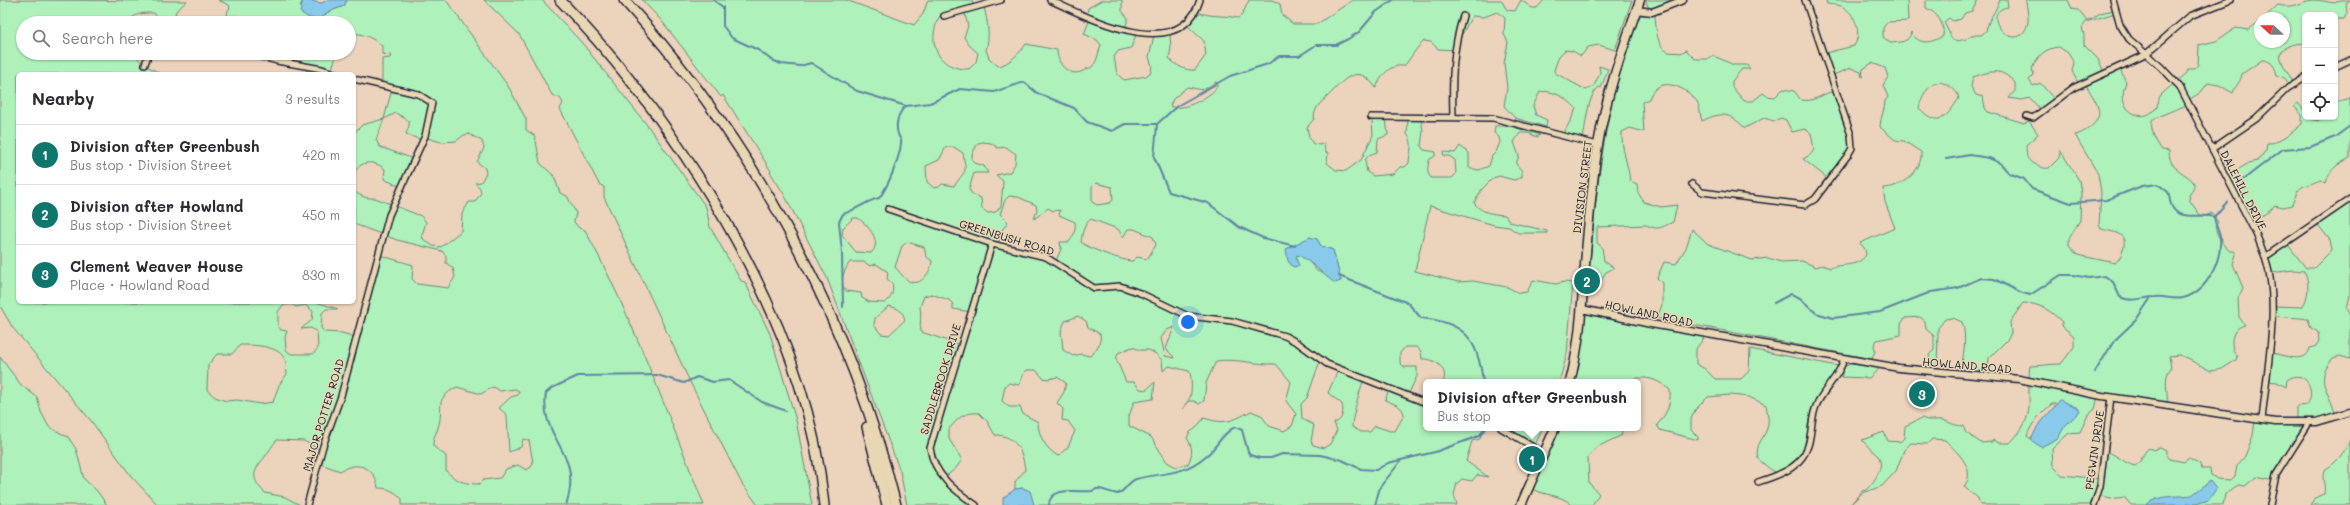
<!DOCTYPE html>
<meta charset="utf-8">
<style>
body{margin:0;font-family:Mali,sans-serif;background:#f7f7f7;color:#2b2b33}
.controls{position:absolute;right:12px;top:12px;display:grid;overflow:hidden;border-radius:6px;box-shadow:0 1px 3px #0004}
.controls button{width:36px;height:36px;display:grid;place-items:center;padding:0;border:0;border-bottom:1px solid #e1e1e2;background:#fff;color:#2b2b33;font:20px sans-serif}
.compass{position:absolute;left:2254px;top:12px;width:36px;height:36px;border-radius:50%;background:#fff;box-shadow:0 1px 3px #0004;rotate:291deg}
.you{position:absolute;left:1188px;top:322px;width:14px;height:14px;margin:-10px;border:3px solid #fff;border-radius:50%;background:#1a73e8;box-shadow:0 0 0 6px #1a73e833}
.badge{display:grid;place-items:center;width:26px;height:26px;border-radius:50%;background:#0f766e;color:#fff;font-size:13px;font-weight:700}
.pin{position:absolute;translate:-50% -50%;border:2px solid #fff;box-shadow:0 1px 4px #0006}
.popup{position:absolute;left:1423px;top:379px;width:218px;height:52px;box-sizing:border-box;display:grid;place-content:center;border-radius:6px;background:#fff;filter:drop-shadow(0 1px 3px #0005);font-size:13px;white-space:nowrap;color:#7c7c81}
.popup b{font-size:15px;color:#2b2b33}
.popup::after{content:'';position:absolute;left:50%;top:100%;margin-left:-8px;border:8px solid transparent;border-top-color:#fff}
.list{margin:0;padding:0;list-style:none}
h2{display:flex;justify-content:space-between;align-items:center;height:52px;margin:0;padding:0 16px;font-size:17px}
h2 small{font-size:13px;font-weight:400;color:#7c7c81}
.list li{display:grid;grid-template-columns:26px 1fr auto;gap:12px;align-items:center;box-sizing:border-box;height:60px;padding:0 16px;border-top:1px solid #e1e1e2}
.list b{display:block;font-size:15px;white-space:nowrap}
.list p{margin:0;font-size:13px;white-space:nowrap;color:#7c7c81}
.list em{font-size:13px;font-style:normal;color:#7c7c81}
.icon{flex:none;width:22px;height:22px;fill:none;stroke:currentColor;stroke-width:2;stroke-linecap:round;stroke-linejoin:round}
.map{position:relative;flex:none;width:2350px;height:505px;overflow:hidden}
.search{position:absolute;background:#fff;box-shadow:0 1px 3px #0004;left:16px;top:16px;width:340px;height:44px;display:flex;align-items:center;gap:10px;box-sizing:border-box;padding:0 14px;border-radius:22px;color:#7c7c81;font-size:15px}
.panel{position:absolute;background:#fff;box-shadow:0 1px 3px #0004;left:16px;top:72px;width:340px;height:232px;border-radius:6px}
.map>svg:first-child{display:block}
.green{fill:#aef1ba;stroke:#688a7a;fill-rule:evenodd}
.water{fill:#89c9ea;stroke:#6086a4}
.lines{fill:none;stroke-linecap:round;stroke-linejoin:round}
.stream{stroke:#6086a4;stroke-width:2}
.minor-casing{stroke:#22223b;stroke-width:8}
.tertiary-casing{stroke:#22223b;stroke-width:9}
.primary-casing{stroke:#22223b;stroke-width:11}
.motorway-casing{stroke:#22223b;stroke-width:12}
.minor{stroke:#e9d7b4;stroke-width:5}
.tertiary{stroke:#e9d7b4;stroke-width:6}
.primary{stroke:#e9d7b4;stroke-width:8}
.motorway{stroke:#e9d7b4;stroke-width:9}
.labels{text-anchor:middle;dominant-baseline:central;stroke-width:3;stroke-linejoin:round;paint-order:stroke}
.street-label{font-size:11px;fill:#22223b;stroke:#e9d7b4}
</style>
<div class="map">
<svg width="2350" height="505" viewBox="0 0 2350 505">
<rect width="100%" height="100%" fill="#ebd3bc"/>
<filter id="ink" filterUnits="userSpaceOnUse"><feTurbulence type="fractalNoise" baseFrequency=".025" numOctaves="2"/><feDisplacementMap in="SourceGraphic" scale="8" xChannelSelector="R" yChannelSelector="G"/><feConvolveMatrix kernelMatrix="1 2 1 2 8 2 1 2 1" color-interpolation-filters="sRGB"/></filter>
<g filter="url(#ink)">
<g class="green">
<path d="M0,0l187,1 -11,10 -3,12h-15v-5l-4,-5c-13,0 -18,0 -28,10h-103v30h109l13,12 16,9h-143v228h298l22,7h-12l-4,4 -1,15 3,4 18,1 13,4 24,-82 34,10 -1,14 5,5 31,4 7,-11 -2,-9 -7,-5v-7l-4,-5 -45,-11 -43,-16v-33c6,5 13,8 21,7l46,18 5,6 -4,13 1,4 10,7 8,1 20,-16 1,-17 7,-12h6l6,-9 -1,-5 -5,-5 6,-1 5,-9 -1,-5 -8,-6 7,-14 -2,-7 -13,-7 -5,1 -8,6 -15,1 -17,-5 -3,3 -15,-6 3,-8v-5l-13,-8 -12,6 -8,21 4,7 34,12 -13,28 -17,-8 1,-10c-12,-9 -25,-9 -31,5v-41l8,-8 22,-6 8,-30 -10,-2v-28l8,-1 1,-3 -9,-1v-8c-10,-9 -20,-13 -33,-13v-10h-89l-22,-7h-11l1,-6 2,-2 -1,-3 -11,-5h85l-3,6 23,11 5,-5 16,-6 3,-6h99l62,86 18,33v11l9,6 5,27 14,13 6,17 7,3 9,17 -2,9 5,6 6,2c48,88 82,183 119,275h-302v-6c-7,-8 -14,-11 -24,-11 -3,-21 -20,-28 -38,-17l-22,-8 4,-12 -18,-10 -27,-1c-5,5 -8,12 -13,18 -12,14 -13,21 1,35l20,4 15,8h-142l-27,-29 -39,-54 -79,-94 -13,-22zM292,304l4,3 9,-2 8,6 -1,9 -11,9 10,-1 6,4 1,16 -5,6h-22l-5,-4 -1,-13 2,-6 -6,-1 -3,-4v-14l5,-7zM240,345c12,0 38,0 44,13 3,4 2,11 3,16l-8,11 -6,17 -13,2 -23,-4 -11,1 -11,-4 -8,-7 1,-25 9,-11h15zM457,387l24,7 8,-5 5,-2 6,4 15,-2 4,2 -1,4 -7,2 -12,11 8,7 2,37 12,-5 2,-8 6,1 4,23 -2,4 -5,3 -8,-5 -12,4 -6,9 -17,2 -4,4c-14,0 -23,-3 -33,-13v-15l-13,-10c0,-11 4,-12 6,-22 5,-19 -6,-24 18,-37z"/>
<polygon points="484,0 542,0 582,43 650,129 706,207 710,227 741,281 745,282 770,334 796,420 812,505 758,505 742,484 690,382 604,197 604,187 599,184 560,109 563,103 560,98 552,95 519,34"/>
<path d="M642,0h204l68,25 9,-11 5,-14h44l1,7 11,1c4,14 6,28 2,42l3,8 9,8c10,-1 23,-14 28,-22l31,6c0,15 13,29 28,20 2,-2 5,-1 8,-4 4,-5 6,-15 8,-21l-4,-5 -13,-6 6,-15 -3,-2 1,-9 14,-8h20v11l6,7 -3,11 12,3 -6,16 -13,3 -4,6 3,17 7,6 22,-4 5,-4 1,-6 -3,-9 5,-22 16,-1 1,14 -2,10c6,7 16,13 26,12l11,-15 -2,-14 -16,-15 9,-14c13,5 27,3 41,6l4,-3 7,-15h23l8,4 2,11 11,9h24l36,-24h148l6,10 8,1 6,-11 11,8h5l7,-8h88l-17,50 -16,-5 -11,2 -7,9 -8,-5 -8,-1 -6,6 -5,14 1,3 31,17 8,-4 6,-13 -1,-7 9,3 -7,19 -2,-1c-12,9 -13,38 -16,52l-19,-6c4,-9 10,-17 12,-25 -8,-9 -24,-19 -36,-16l-7,14 3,9 11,5 -1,7 -31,-9 -11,-12 3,-18 -3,-25 4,-21 -4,-8 1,-16 -8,-6 -13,5 -12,-1 -12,22 -2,12 -20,-1 -7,-7 -7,-1c-9,8 -12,16 -20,25 -15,-2 -23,10 -28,22 -17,-24 -29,-12 -44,4 -8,9 -18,13 -18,27l-7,8 2,10 4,7 7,1 4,-2 1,9 3,1 -1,10 9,7 10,1 15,-11 12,-25 -1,-15 14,-1 2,16 -10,4 -1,13 -8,3 -4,5 2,12 6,4 20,-2 7,-7h5l4,-4c0,-11 6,-19 -2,-29l1,-15 13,-1 2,13 -2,15 3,4 12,2 -1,4 -6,4c-1,8 -3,12 2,18h21l4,-4 -1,-14 -6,-4h-5l-1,-4 12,1 5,-7 9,7v15l10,2 10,-4 3,-10 4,-4 4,-10 -1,-5 -5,-4 1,-7h16l29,9 -3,2 -9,-4h-8l-6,9 5,14 -3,8 6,7v6l-8,3 -15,-4 -6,2 -11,11 -8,14c8,10 18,11 31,12l5,7 37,9v2h-29l-9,-6 -15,-2 -64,-19 -15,65 43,11 15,-1 34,6 12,6 8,-1 6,-12 23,4 8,-2 9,1 -6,71 -8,28h-116c6,-13 -8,-24 -21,-23l-1,-8 -5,-4h-11l-5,6v10l4,4h13v9l-9,19 18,8v25h57l-3,11 -8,2 -6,20 22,16 -11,-2 -5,6 -10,-2 -5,4 -3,12 3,10h-423l-11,-17 -8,1v-7l10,-12c-2,-18 -9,-35 -30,-35l-8,-14 -8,-8c-15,-1 -20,4 -30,16v10l13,21 -7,9 -11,9 30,27h-67l-7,-34 -73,-193 -43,-84 -14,-22 1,-1 -48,-76 -2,2 -60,-77zM964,11l4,15 -4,11 5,8 9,8 -2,9 -7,7c-31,1 -43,-26 -30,-52zM1216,82l2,2c-2,11 -37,29 -48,22l3,-7 14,-12 16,3zM983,142l8,1 7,5 8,-1 10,7 -1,10 -5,8 -14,3 7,6 -2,25 -5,6 -8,1 -6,-4 -1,-11 -9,-4 -3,-5 5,-16h14l-4,-7 -9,-3 -3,-3v-6l6,-11zM946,147h8l9,6c3,21 5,14 -9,33l-12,-2 -3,3 -5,1 -7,-6 -1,-16 13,-6zM1096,183l16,4 1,13 -3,3 -13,2 -5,-3v-15zM1009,196l9,1 18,8 1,5 -3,9 14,-11 5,3 7,-1 -1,5 16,7c1,7 -1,14 -6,20h-9l1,7 -5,12 -58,-17 4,-14 6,-8 -8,-8 5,-14zM853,218h5c10,7 25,24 13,35l-15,-1 -14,-17 1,-7zM1091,219l27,10 5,8 5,-8h6l19,8 3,8 -9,14 -10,-2 -4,4c-7,1 -47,-13 -52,-19 1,-9 3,-18 10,-23zM1317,239l4,7 12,4 8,31 -24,-10 -11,-13 -9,-3 -1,3 -10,-9zM907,242l17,5 2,9 6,5c-1,12 -13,29 -26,18 -4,-3 -7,-8 -11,-12l7,-21zM850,262h14l6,4 6,-2 12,8 -1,7 5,4c2,8 0,15 -7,20l-16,-1 -7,-4 -1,-5 -15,-2c-7,-9 -2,-21 4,-29zM931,294l18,6 4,4v5l18,3 -10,33 -40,-13c-2,-9 1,-17 -1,-25l4,-11zM889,306c9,2 14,5 16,14l-16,15 -8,-1 -7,-9 1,-7zM1078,316l8,5 2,6 12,7c2,8 -4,17 -10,22l-9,-2 -8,2 -10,-6 -2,-19 4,-10zM1174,327l-8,22 9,9 -10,-2 -4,-18 6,-8zM1132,347l8,3h9l7,4 6,6 1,11 6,-5 20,5c3,4 3,22 1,26 -2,5 -5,6 -7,12l6,-8h5l5,3 5,-3 2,-18 10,-22c21,-3 39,4 60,3l15,18 -5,19 10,13 -4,12 -8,5 -15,-5 -8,-11 -10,-4c-18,10 -27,14 -47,7l-9,11 -5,3 -3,6c6,9 6,16 1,26l-12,3 -9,-5 -16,-25 -22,-11v-10l5,-14 19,-3 2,-17 -9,8 -6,-1 -6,-7h-8l-10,-23 2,-6zM1320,361l18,9 -10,23 14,11c2,7 1,17 -8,19l3,7 -7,14 -6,4 -11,-3 -2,-4 3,-16 -12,-6 -1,-15 6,-6zM1027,370h9l7,8 6,1 8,-2 9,6 -2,9 -7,11 6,6 -1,11 6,1 7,10 -7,16 -10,9c-12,-7 -20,-20 -20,-34l-15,-8 -3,-7h-11l-7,-6 3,-15 4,-3 10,2 5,-12zM1364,379l25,10 -4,11c8,4 18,5 19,15l-9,16h-5l-15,-5 -5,6h-9l-9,-5c-1,-6 9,-41 12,-48z"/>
<polygon points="1646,0 1674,0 1655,8 1648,7"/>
<path d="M1826,0h81l1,21 -21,1 -4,6v9l7,6c10,-1 19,0 21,-11 8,14 20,11 32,4 2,-12 -6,-24 -17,-28v-8h52l-6,11 -7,2 -4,6 -8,2 -4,-3 -5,4 8,17 5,2 10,-2 4,-4h10l5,-4c2,-11 10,-20 14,-31h7l1,7c-33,5 11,54 20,15 1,-7 -2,-15 -2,-22h42l4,9 6,1 8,10 6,-1 8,-6 14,-3 1,3 -29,9 -4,6 2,7v10l14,14 7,15 15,-5 6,13c-3,9 -5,17 1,26 9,10 22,11 30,-2 2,-4 1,-8 4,-11 8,-8 17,-14 26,-22l1,-4h6l4,-4 1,-20 17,-4 20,-13 12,2 12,-9v21h24v-24h-20l14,-13c16,4 20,-3 35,-5 8,0 14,2 22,3l5,-3h10l-4,3 1,10 -3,6h-9v-4h-30v29c-9,-2 -20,2 -25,10 2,13 10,21 15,32l-4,2 -8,-11 -6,-1c-1,-8 -5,-16 -15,-16l-20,14c-1,8 -7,12 -9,19l-14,-8 -11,-2 -8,10 -12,7 1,4c-13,6 -26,9 -37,17 -2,10 4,21 10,29l7,1c-1,27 39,23 20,44l1,6 10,14 5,1 7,-3 6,9 -3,4c2,10 7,19 15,25h4l2,3 -3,10 10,24 -5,10 1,19 6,8c-15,3 -16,22 -8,32l-1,3 -14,9 -11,2 -31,-16 -11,1 2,12c-9,10 -2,24 -4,36l-69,-8 -3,13 -7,6 -8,17 -11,1 -17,16 1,17 9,9 39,4 7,-27c10,4 18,12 27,14 8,-5 7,-13 14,-18l4,2 7,-3 6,3v4l4,5 14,3 4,-4 11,5 3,6h8l1,6 6,4 14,1 4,-4 2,-10 8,-10 8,-20 2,-17 42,5v-18l10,-1c10,-14 -2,-38 -20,-25l-1,7 -9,-5 -8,-1 2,-28c12,1 35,13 39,-5l5,-1 4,-6 -1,-9 -7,-4 -3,-9c-12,-2 -23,-1 -34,-4v-9l28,1c7,-8 8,-27 2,-36l-11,-1 -22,3 -4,-14 21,-14 18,23h8l18,-18 -2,-10 -12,-15 32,-23v94l-3,12 3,4v47l-10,-3 -7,2c-21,23 -1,35 3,60l-26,7 -20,28 -15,28 -19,-4 -11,9 -7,-1 -13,9 -2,11h-92l-7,-8 -14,2 -11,-4 -4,10h-115l-2,-7 -14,-11c13,-18 -6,-34 -19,-47l-13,-1 -5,5 -16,-1 -7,7 -8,21 -14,15 -20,7 -12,12 12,-14 4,-1c7,-7 20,-23 12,-34 -5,-5 -11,-10 -16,-16l22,-8 4,9 12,1 4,-4 1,-12 17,-8c7,4 12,1 20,2 8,2 12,6 22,6l1,6 16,11 11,-1 1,-2 6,3h11c29,-30 15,-41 20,-77 11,0 20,-2 31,-2l13,-17v-11l-12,-10v-4c-11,-11 -22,-19 -39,-19l-13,19 1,11 -3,6 -19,19 -2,17 -26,-1c1,-17 7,-35 1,-52l-9,-4 -8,1 -7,9 -1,45 -8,-1 1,-11 -1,-6 5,-5v-14l-8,-7 -1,-8 -5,-4 -15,1 -4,6v11l-24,5 -3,5 1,6 -3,8 -215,-41 5,-13v-22l-5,-5 7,-16 12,2 10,-16 6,-19 16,15 44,16 16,-2 13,4 21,-1 14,6 6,-2 8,3c12,-5 27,0 36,-13l-1,-6 -5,-6 35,-15 -10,-26 -2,-14c17,0 40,-16 38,-36l-17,-11 -9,-1 -15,-13c0,-10 5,-16 5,-26l3,-4 -5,-12 5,-8 -3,-9 -13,-5 -9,6 -1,8 -1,-5 -10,-4 -18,7 -8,-22 29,-7c8,-12 2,-32 -11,-39 -5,-3 -10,-2 -16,-3zM2059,47l9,6 6,10 -2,8 7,14 6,-2c4,8 11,17 13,25 5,13 -13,25 -23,27l23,39 3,18 -2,33 2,4c12,3 28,4 22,20 -2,6 -3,10 -8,14l-38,-8 -8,-9v-7l11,-19 1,-27 -2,-13 -19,-30 -1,8 -10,10c-6,1 -7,-1 -12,-3 -12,-5 -10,-8 -11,-20l12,-11 -9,-13 -5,2 -36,-11 -3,-4 -2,-11 -7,-2 -5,-8 2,-10c18,-6 28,-10 42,6v8l-6,7 12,2 9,-2 12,13 13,-11 -15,-17 -7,3 -4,-6 5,-5 -2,-6c5,-13 13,-21 27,-22zM1941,82c8,4 16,7 18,16 -12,19 -20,31 -40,10 2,-11 9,-25 22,-26zM2052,404c9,-1 20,3 25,10l-22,22 -26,2 -2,-2c4,-13 15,-24 25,-32z"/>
<path d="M1640,15h15c1,11 1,33 14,37 4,1 8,0 12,1l5,-3 9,9h14l5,-3 20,9h13l3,4h-8l-10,12v6l12,14h9l10,-8 4,3 8,1 8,-8 11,2 7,9c12,3 23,-7 35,-10l17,56 -22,35 -28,-22 7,-4 4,-5 -3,-17 -6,-4 -13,3 -6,-12 -5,-2 -7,3 -10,-3 -19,10c-16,-16 -24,-16 -43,-7 -2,-6 -2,-16 -6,-21 -13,-15 -39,-25 -47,-1l-7,3 2,30 -14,-4 -8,4c-1,17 6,31 8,49l7,3 1,9 6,9 17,5 16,-2 -4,17c-12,5 -13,9 -27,3l-49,2v16l5,4 2,14 10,7 -8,4 -7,11 -11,-1c9,-91 15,-182 52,-267z"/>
<polygon points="265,53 337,53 331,72 323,71 323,74 307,74 307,68 265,56"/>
<path d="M2350,98v60c-12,6 -21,11 -24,25l-6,-3c-19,9 -20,2 -28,25l-9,2 -8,-2 -10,9 -14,6 -24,-44 22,-13 9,-2 8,-11 1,-7c14,1 25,-11 35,-19v-9l-8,-9 4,-3 7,9v5l13,4 5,-4h12v-15z"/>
<path d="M1582,309l124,26 -10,14v15l9,5 10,10h26l8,-8 1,-22 88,17c-2,15 -18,24 -24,38 -11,24 0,45 -25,63 -5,3 -8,7 -14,5 -6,-3 -12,-9 -17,-13 -4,-17 8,-20 10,-35 1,-5 -1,-13 -2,-19l-17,-8 -19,-2 -22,2 -13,13 -4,9v11l7,7v3l-38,-10 -3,-5c10,-11 14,-21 13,-35 -11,-9 -18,-13 -33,-12l-4,4h-59l9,-45 -4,-1z"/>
<polygon points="0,357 21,385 37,397 41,412 49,427 68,437 76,449 84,479 97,491 107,505 0,505"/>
<polygon points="1851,364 1880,368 1869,378 1841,377 1845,366"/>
<polygon points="1501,428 1543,428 1534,447"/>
<path d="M1559,428h62l1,7 -25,12 -9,11 1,25 10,11 -7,11h-20c-11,-11 -27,-9 -40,-16z"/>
<path d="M2350,440v65h-40l4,-6 10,-5c2,-9 -3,-15 0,-24 12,-6 20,-17 26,-30z"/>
</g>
<g class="water">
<polygon points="303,0 322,3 327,0 347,0 344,6 328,12 323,17 318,19 309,18 300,12"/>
<path d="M1310,237l7,2 4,7 12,4 8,31 -6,2c-12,-8 -27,-25 -38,-28l-1,3 3,8 -6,1 -5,-6 -2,-12z"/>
<polygon points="2060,400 2078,408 2080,411 2065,426 2058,438 2041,447 2031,440 2037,427"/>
<path d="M2210,481l6,8 -7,11 -13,4 -9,-1v2h-41c12,-11 31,-8 46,-10z"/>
<polygon points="1023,488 1030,491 1034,505 1003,505 1003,498 1015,489"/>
</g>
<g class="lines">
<g class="stream">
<polyline points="713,0 723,7 723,26 732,38 758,50 770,59 781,64 800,66 811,63 857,91 906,106 930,103 960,89 994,92 1024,82 1037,93 1074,108 1087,122 1112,131 1125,124 1157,124 1177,106 1230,76 1268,64 1279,56 1299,56 1316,45 1336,45 1348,39 1359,32 1376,12 1393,0"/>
<polyline points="1157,125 1154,157 1169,192 1208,203 1239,227 1263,238 1295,246"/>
<path d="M1946,159l24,-4 19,3 11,5 9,10 15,6 8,10 39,14 35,-3 36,-14 16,-2 10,8c2,4 1,8 3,12 5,18 30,9 43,13"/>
<polyline points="2240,182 2283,149 2310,147 2335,137 2350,126"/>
<path d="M1339,276l69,27 13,15c44,4 57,21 62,64"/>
<path d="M1774,303l17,-9 9,4 16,15 17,5 47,-6 51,-20 27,-4 23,-10 13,1 26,13 10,3 31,-20h12l16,3 16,-2 8,6 7,15c12,6 23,0 36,0 9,-1 18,3 27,1 24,-6 39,-37 37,-61 -1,-6 -5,-13 -6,-20l13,-15"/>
<path d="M843,307l-1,-54 -3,-31 4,-8c13,-4 23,-13 36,-16 9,-11 21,-41 22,-55 1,-4 -2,-5 -3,-9 -3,-9 0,-22 8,-28"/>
<polyline points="2095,372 2114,341 2136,320 2150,299"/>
<path d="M566,505c4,-12 6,-24 3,-37 -7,-27 -28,-41 -23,-75l6,-5 26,-12 79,-1 27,8 13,-6 16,5 16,-2 33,22 24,9"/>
<path d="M1049,505c0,-20 32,-12 43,-14 3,-1 5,-3 8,-2 7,2 12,4 18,5 8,-4 10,-12 18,-15 28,-7 47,-3 71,-24 10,-8 15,-22 28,-28l7,3 6,22 2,3 10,3h11l11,-4 38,1 22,5 19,9 15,1 12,-7 47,-11 44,-16 7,-8"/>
<polyline points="1375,505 1380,487 1400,462"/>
</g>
<defs>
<g id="minor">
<path d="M1050,0c41,19 130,65 150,0"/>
<path d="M2113,0l7,25 9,14 32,28 19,20 76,147c6,14 12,29 14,44 7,42 -4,99 -8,142"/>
<polyline points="944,16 1001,0"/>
<polyline points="247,53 277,61 322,69 337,74"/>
<polyline points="145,64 149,53"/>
<polyline points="2335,67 2350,60"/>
<polyline points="2027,116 2033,118 2073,88 2145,55 2190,16 2231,0"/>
<polyline points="1371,117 1493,118 1598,145"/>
<path d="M1453,117c-1,-35 -1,-67 10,-101"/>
<polyline points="2212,149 2256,119 2288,88 2305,78"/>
<polyline points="1692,184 1702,192 1805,205 1815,199 1848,155 1852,148 1851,135 1805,0"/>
<polyline points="888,209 992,244 1046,257 1094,288 1120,286 1140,293 1188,316 1232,321 1285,336 1298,343 1327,364 1426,403"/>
<polyline points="2265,257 2350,199"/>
<polyline points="1501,428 1545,454"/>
<path d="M1758,482c25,-8 48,-16 52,-45 2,-11 2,-23 7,-33 8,-17 22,-27 27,-45"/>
<polyline points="307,505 323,446 341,396 389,215 425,136 432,103 418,94 354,79"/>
<path d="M976,505c-21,-14 -42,-30 -46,-57l62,-204"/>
<polyline points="2094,505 2100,486 2111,397"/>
<polyline points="2270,505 2276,475 2309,423"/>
</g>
<g id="tertiary">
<polyline points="1636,10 1652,12 1683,0"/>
<polyline points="1582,309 1651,324 1899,368 2019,379 2102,396 2275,422 2316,422 2350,412"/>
</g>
<g id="primary">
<path d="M1570,382c11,-42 12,-85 16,-129 3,-36 6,-72 12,-108 8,-50 25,-97 42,-145"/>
<polyline points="1521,505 1555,428"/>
</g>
<g id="motorway">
<path d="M560,0c98,101 196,249 239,384 13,40 21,80 25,121"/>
<path d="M624,0c130,143 225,317 272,505"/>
<polyline points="867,427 887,505"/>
</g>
</defs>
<use href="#minor" class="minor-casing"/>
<use href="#tertiary" class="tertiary-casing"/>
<use href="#primary" class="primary-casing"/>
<use href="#motorway" class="motorway-casing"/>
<use href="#minor" class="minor"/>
<use href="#tertiary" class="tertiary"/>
<use href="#primary" class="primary"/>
<use href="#motorway" class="motorway"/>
</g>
</g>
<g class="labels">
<g class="street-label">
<text transform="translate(1582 187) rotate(-83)">DIVISION STREET</text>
<text transform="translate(2244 190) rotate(63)">DALEHILL DRIVE</text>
<text transform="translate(1007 237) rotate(17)">GREENBUSH ROAD</text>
<text transform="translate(1649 313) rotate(12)">HOWLAND ROAD</text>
<text transform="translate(1967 365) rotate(5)">HOWLAND ROAD</text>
<text transform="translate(940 379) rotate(-73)">SADDLEBROOK DRIVE</text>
<text transform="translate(323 415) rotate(-73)">MAJOR POTTER ROAD</text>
<text transform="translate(2094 450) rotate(-82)">PEGWIN DRIVE</text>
</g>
</g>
</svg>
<div class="controls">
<button>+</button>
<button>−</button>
<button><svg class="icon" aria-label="locate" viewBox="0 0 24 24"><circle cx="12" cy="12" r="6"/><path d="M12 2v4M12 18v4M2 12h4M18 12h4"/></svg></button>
</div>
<svg class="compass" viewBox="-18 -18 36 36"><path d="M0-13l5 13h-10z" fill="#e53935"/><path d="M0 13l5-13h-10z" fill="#7c7c81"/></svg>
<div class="you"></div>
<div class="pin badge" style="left:1532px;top:459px">1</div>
<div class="popup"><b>Division after Greenbush</b>Bus stop</div>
<div class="pin badge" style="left:1587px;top:281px">2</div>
<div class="pin badge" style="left:1922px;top:394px">3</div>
<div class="search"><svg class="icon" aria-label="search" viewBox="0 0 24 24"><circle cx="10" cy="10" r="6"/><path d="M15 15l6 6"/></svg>Search here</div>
<section class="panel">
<h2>Nearby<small>3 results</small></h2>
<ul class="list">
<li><span class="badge">1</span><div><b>Division after Greenbush</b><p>Bus stop · Division Street</p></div><em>420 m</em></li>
<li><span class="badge">2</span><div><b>Division after Howland</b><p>Bus stop · Division Street</p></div><em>450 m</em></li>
<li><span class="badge">3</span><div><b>Clement Weaver House</b><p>Place · Howland Road</p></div><em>830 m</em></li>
</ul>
</section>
</div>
